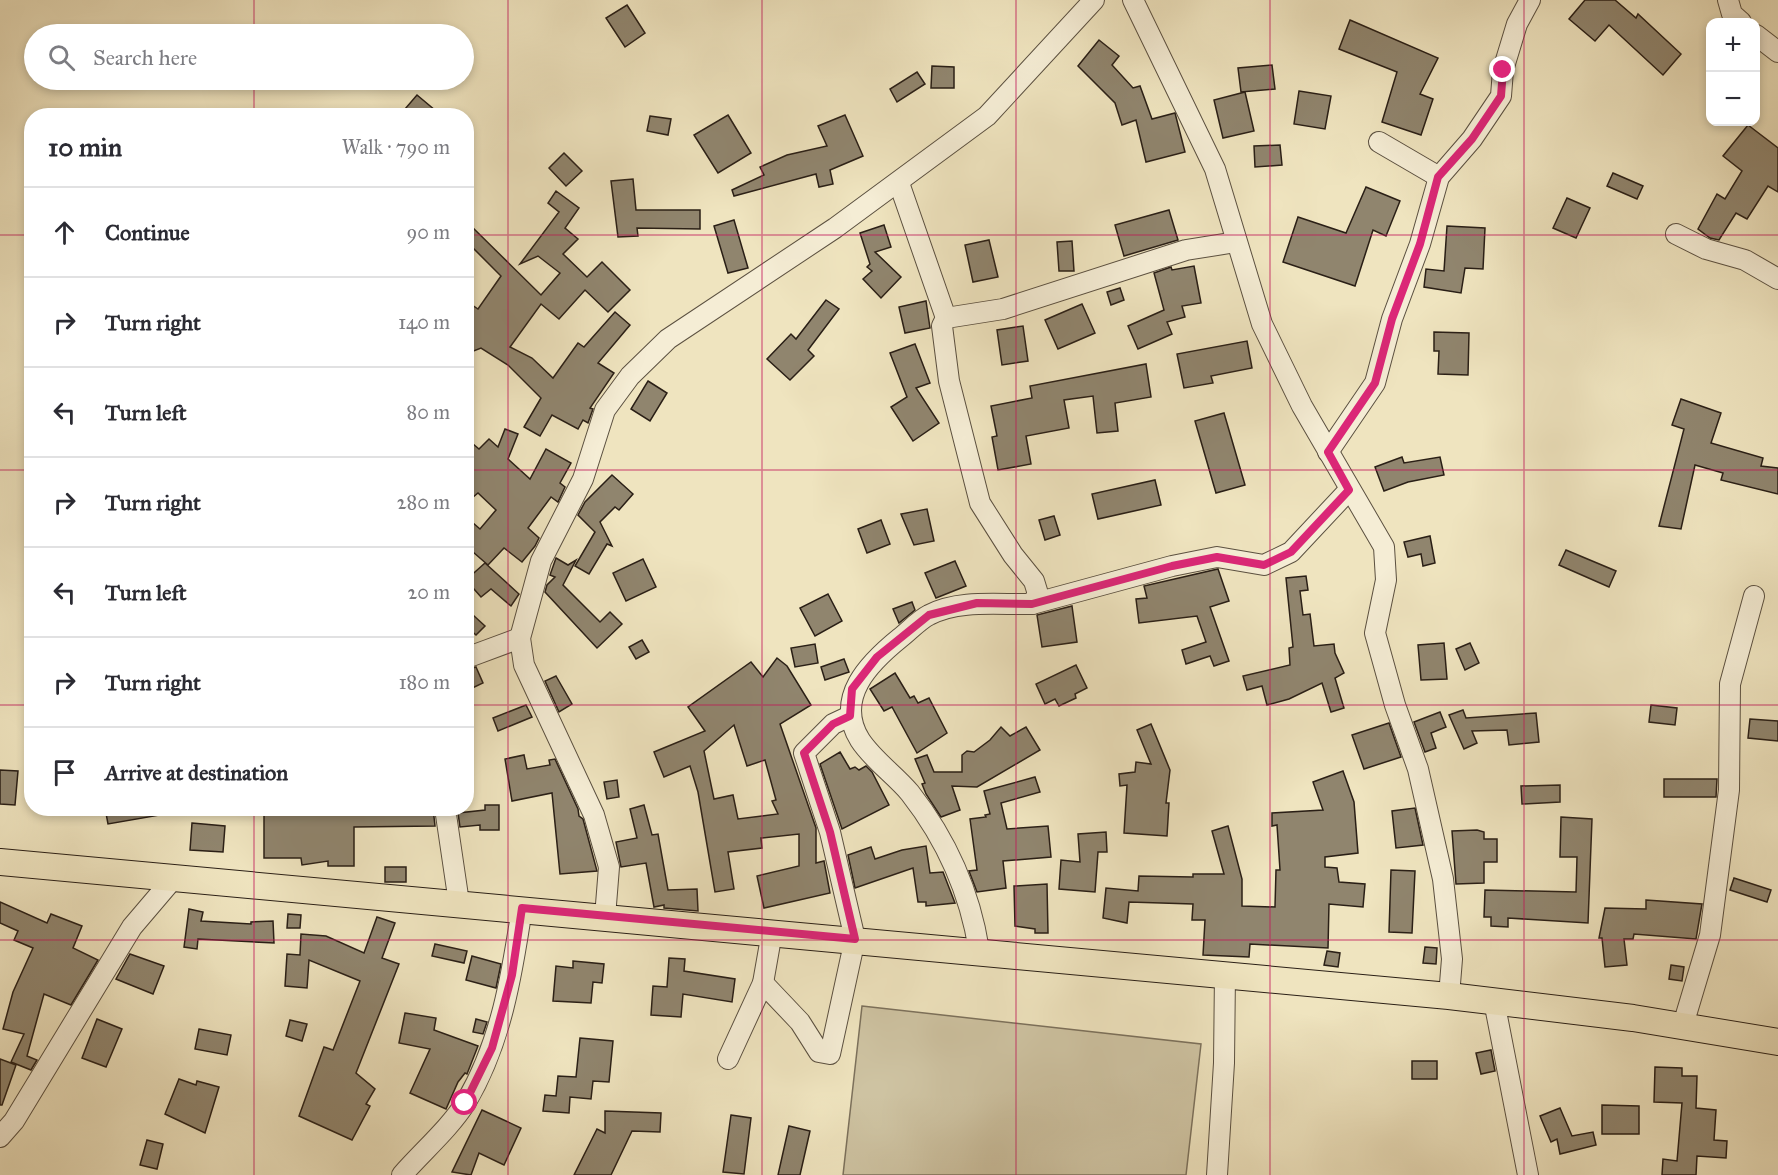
<!DOCTYPE html>
<meta charset="utf-8">
<style>
body{margin:0;font-family:"IM FELL Great Primer",serif;background:#f7f7f7;color:#2b2b33}
.controls{position:absolute;right:18px;top:18px;display:grid;overflow:hidden;border-radius:12px;box-shadow:0 3px 9px #0003}
.controls button{width:54px;height:54px;display:grid;place-items:center;padding:0;border:0;border-bottom:2px solid #e1e1e2;background:#fff;color:#2b2b33;font:30px sans-serif}
.stop{position:absolute;width:18px;height:18px;margin:-14px;border:4px solid #db2777;border-radius:50%;background:#fff}
.stop.end{background:#db2777;border-color:#fff;box-shadow:0 2px 6px #0008}
.list{margin:0;padding:0;list-style:none}
h2{display:flex;justify-content:space-between;align-items:center;height:78px;margin:0;padding:0 24px;font-size:26px}
h2 small{font-size:20px;font-weight:400;color:#7c7c81}
.list li{display:grid;grid-template-columns:39px 1fr auto;gap:18px;align-items:center;box-sizing:border-box;height:90px;padding:0 24px;border-top:2px solid #e1e1e2}
.list b{display:block;font-size:22px;white-space:nowrap}
.list em{font-size:20px;font-style:normal;color:#7c7c81}
.icon{flex:none;width:33px;height:33px;fill:none;stroke:currentColor;stroke-width:2;stroke-linecap:round;stroke-linejoin:round}
.map{position:relative;flex:none;width:1778px;height:1175px;overflow:hidden}
.search{position:absolute;background:#fff;box-shadow:0 3px 9px #0003;left:24px;top:24px;width:450px;height:66px;display:flex;align-items:center;gap:15px;box-sizing:border-box;padding:0 21px;border-radius:33px;color:#7c7c81;font-size:22px}
.panel{position:absolute;background:#fff;box-shadow:0 3px 9px #0003;left:24px;top:108px;width:450px;height:708px;border-radius:24px}
.map>svg:first-child{display:block}
.green{fill:#cec3a2;stroke:#7c715c;stroke-width:1.5}
.building{fill:#90856e;stroke:#2a1f16;stroke-width:1.5;fill-rule:evenodd}
.lines{fill:none;stroke-linecap:round;stroke-linejoin:round}
.minor-casing{stroke:#5b5040;stroke-width:22}
.major-casing{stroke:#2a1f16;stroke-width:28}
.minor{stroke:#f5edd5;stroke-width:20}
.major{stroke:#efe4bf;stroke-width:26}
.route{stroke:#db2777;stroke-width:8}
.grid{fill:none;stroke:#c2185b;stroke-width:1.5;stroke-opacity:0.55}
</style>
<div class="map">
<svg width="1778" height="1175" viewBox="0 0 1778 1175">
<rect width="100%" height="100%" fill="#efe4bf"/>
<filter id="stains"><feTurbulence type="fractalNoise" baseFrequency=".00333" numOctaves="4"/><feColorMatrix values="0 0 0 0 .2 0 0 0 0 .09 0 0 0 0 .02 0 0 0 .5 -.17"/></filter>
<radialGradient id="worn" r=".72"><stop offset=".6" stop-color="#630" stop-opacity="0"/><stop offset="1" stop-color="#630" stop-opacity=".3"/></radialGradient>
<polygon class="green" points="862,1006 1201,1044 1186,1175 843,1175"/>
<g class="building">
<polygon points="1585,0 1615,0 1636,18 1638,14 1681,54 1663,75 1609,25 1595,41 1569,19"/>
<polygon points="627,5 645,33 625,47 606,18"/>
<polygon points="1350,20 1438,58 1420,94 1433,99 1421,135 1382,122 1397,72 1339,49"/>
<polygon points="1099,40 1119,56 1112,65 1133,88 1140,86 1152,119 1175,113 1185,152 1146,162 1136,120 1122,125 1115,103 1078,66"/>
<polygon points="1272,65 1275,89 1241,92 1238,68"/>
<polygon points="932,66 954,67 954,88 931,88"/>
<polygon points="917,72 925,84 897,102 890,89"/>
<polygon points="1299,91 1331,96 1325,129 1294,124"/>
<polygon points="1245,92 1254,131 1223,138 1214,100"/>
<polygon points="417,95 442,116 399,116"/>
<polygon points="728,115 751,153 718,173 694,135"/>
<polygon points="845,115 863,156 830,170 833,184 819,187 816,174 734,196 732,190 764,175 760,167 787,155 827,146 818,126"/>
<polygon points="650,116 671,119 668,135 647,131"/>
<polygon points="1748,125 1778,148 1778,192 1768,186 1747,219 1736,213 1719,240 1710,238 1698,229 1717,194 1725,199 1742,171 1723,156"/>
<polygon points="1280,145 1282,165 1255,167 1254,146"/>
<polygon points="564,153 582,171 566,186 549,168"/>
<polygon points="1613,173 1643,186 1637,199 1607,186"/>
<polygon points="633,179 636,210 700,210 700,229 637,228 638,236 618,237 611,181"/>
<polygon points="1366,187 1400,201 1386,236 1373,230 1355,286 1283,262 1298,217 1346,233"/>
<polygon points="556,191 579,208 565,228 578,239 563,254 587,277 602,262 630,290 608,312 585,290 559,319 541,304 510,347 532,358 553,378 578,343 584,347 615,312 630,325 598,363 614,373 590,408 593,409 588,423 583,420 578,429 552,415 540,436 524,427 541,398 508,365 481,348 466,354 466,301 478,309 501,276 466,241 466,221 541,295 560,273 538,256 520,264 559,212 548,203"/>
<polygon points="1567,198 1590,208 1576,238 1553,228"/>
<polygon points="1169,210 1178,240 1124,256 1115,225"/>
<polygon points="734,220 748,268 728,273 714,226"/>
<polygon points="884,225 891,247 875,252 901,277 881,298 863,279 872,271 867,267 870,264 860,233"/>
<polygon points="1447,226 1485,228 1483,269 1465,268 1461,293 1424,287 1426,269 1444,271"/>
<polygon points="989,240 998,277 973,282 965,245"/>
<polygon points="1072,241 1074,271 1059,271 1057,242"/>
<polygon points="1194,266 1201,303 1182,306 1185,317 1167,322 1172,334 1138,349 1128,326 1164,310 1154,273 1171,267 1172,270"/>
<polygon points="1120,288 1124,300 1111,305 1107,292"/>
<polygon points="826,300 839,309 808,350 814,356 790,380 767,359 791,334 796,339"/>
<polygon points="926,301 930,328 905,333 899,307"/>
<polygon points="1082,304 1095,333 1058,349 1045,320"/>
<polygon points="1023,326 1028,361 1002,365 997,330"/>
<polygon points="1434,332 1469,333 1468,375 1438,374 1439,351 1434,351"/>
<polygon points="1247,341 1252,368 1211,376 1213,383 1184,388 1177,354"/>
<polygon points="915,344 930,383 916,388 939,423 913,441 891,407 907,397 890,353"/>
<polygon points="1146,364 1151,397 1115,403 1118,431 1097,433 1093,396 1064,400 1069,428 1026,436 1031,464 998,470 992,437 997,436 991,406 1032,398 1030,386"/>
<polygon points="648,381 667,393 650,421 631,409"/>
<polygon points="1681,399 1721,413 1711,443 1763,458 1761,466 1778,468 1778,494 1721,480 1723,473 1695,465 1681,529 1659,526 1684,429 1672,425"/>
<polygon points="1224,413 1245,485 1216,493 1195,421"/>
<polygon points="505,429 518,434 508,459 530,479 546,449 571,463 560,483 565,487 558,502 551,497 528,528 539,538 535,546 522,562 504,548 488,565 466,546 466,517 480,529 496,510 478,493 466,503 466,438 479,449 489,439 498,447"/>
<polygon points="1402,457 1404,463 1440,457 1444,475 1408,482 1384,491 1375,467"/>
<polygon points="612,475 633,494 619,510 615,507 600,522 612,546 607,544 589,574 575,566 595,532 578,515 585,502"/>
<polygon points="1155,480 1161,505 1098,519 1092,494"/>
<polygon points="927,509 934,541 914,545 901,514"/>
<polygon points="1054,516 1060,535 1045,540 1039,520"/>
<polygon points="881,520 890,544 867,553 858,529"/>
<polygon points="1430,536 1435,563 1423,566 1421,554 1408,557 1404,542"/>
<polygon points="1566,550 1616,571 1609,587 1559,565"/>
<polygon points="556,558 568,565 576,560 563,585 600,622 610,612 622,624 597,648 545,592 547,585 555,577 550,575"/>
<polygon points="643,559 656,587 626,601 613,573"/>
<polygon points="955,561 966,586 936,598 925,573"/>
<polygon points="485,563 519,594 511,606 491,589 481,597 466,580"/>
<polygon points="1218,569 1229,601 1210,607 1229,661 1214,666 1210,656 1186,664 1182,650 1206,642 1197,616 1139,623 1136,599 1147,598 1144,586"/>
<polygon points="1306,576 1308,590 1300,591 1303,615 1310,614 1314,646 1334,644 1335,653 1344,673 1335,678 1344,708 1331,712 1322,683 1289,699 1267,705 1262,686 1247,690 1243,676 1290,665 1289,648 1293,647 1286,578"/>
<polygon points="828,594 842,621 815,636 800,608"/>
<polygon points="912,602 915,610 899,623 893,609"/>
<polygon points="1072,606 1077,642 1042,647 1037,615"/>
<polygon points="473,615 485,626 476,635 466,626"/>
<polygon points="642,640 649,652 636,659 629,647"/>
<polygon points="1444,643 1447,679 1421,680 1418,645"/>
<polygon points="1470,643 1479,663 1465,670 1456,649"/>
<polygon points="815,644 818,663 795,667 791,648"/>
<path d="M777,658l10,8 24,39 -31,19 36,104v35l8,-2 6,32 -66,15 -7,-32 42,-10v-32l-38,4 1,10 -34,4 6,37 -19,3 -17,-100 -8,-26 -26,11 -10,-25 51,-21 -17,-24 63,-45 12,15zM734,725l13,41 18,-6 11,40 -4,1 6,13 -40,5 -5,-24 -19,4 -10,-48z"/>
<polygon points="844,659 849,672 825,680 821,667"/>
<polygon points="1076,665 1087,688 1075,694 1076,698 1059,706 1055,699 1045,704 1036,684"/>
<polygon points="476,667 483,683 466,691 466,670"/>
<polygon points="895,673 910,698 914,696 918,703 929,698 947,733 917,753 892,707 884,711 870,689"/>
<polygon points="556,676 572,704 559,712 545,681"/>
<polygon points="526,705 532,717 498,731 493,718"/>
<polygon points="1651,705 1677,708 1675,725 1649,722"/>
<polygon points="1463,710 1466,718 1536,713 1539,742 1509,745 1507,730 1472,731 1477,743 1464,749 1449,715"/>
<polygon points="1440,712 1446,727 1431,733 1436,748 1425,752 1414,722"/>
<polygon points="1750,719 1778,721 1778,741 1748,738"/>
<polygon points="1389,723 1401,757 1364,769 1352,735"/>
<polygon points="1151,724 1170,770 1166,803 1169,803 1167,836 1124,833 1127,785 1120,786 1119,774 1135,772 1136,762 1151,764 1137,730"/>
<polygon points="1001,727 1010,736 1026,727 1040,750 977,787 952,786 960,810 941,817 926,794 922,784 925,783 915,759 927,755 934,772 962,772 962,755 967,751 974,752 990,740"/>
<polygon points="840,752 850,769 855,767 859,770 866,766 872,772 889,805 842,829 820,764"/>
<polygon points="524,755 527,769 550,765 549,760 555,759 578,809 579,816 583,819 597,871 560,874 552,793 512,801 505,759"/>
<polygon points="0,770 18,771 15,805 0,804"/>
<polygon points="1343,771 1354,802 1358,853 1325,857 1325,867 1337,868 1339,882 1365,884 1363,907 1329,904 1328,948 1250,944 1249,957 1203,955 1205,920 1192,920 1193,904 1129,902 1127,923 1103,918 1106,888 1138,891 1139,876 1193,877 1193,874 1224,874 1212,831 1228,826 1242,879 1242,906 1275,907 1276,870 1280,870 1277,825 1272,826 1272,813 1323,810 1313,782"/>
<polygon points="1035,777 1040,792 1001,803 1007,829 1048,826 1051,857 1003,861 1006,888 977,892 969,871 977,870 970,819 986,817 985,815 990,814 984,791"/>
<polygon points="1664,779 1717,779 1716,797 1664,797"/>
<polygon points="617,780 619,797 607,799 604,782"/>
<polygon points="1560,785 1560,802 1522,804 1521,786"/>
<polygon points="485,805 499,805 499,830 480,830 480,825 460,827 458,813 485,810"/>
<polygon points="644,805 652,835 658,834 668,890 697,889 698,911 664,908 664,905 654,907 646,863 621,867 616,842 637,838 630,809"/>
<polygon points="105,808 159,808 160,815 108,824"/>
<polygon points="264,808 433,808 435,826 354,827 354,866 328,866 328,861 302,865 301,858 264,858"/>
<polygon points="1415,808 1423,845 1396,848 1392,811"/>
<polygon points="1561,817 1592,819 1588,923 1508,918 1508,927 1491,926 1491,917 1484,917 1485,890 1576,892 1577,857 1560,857"/>
<polygon points="192,823 225,826 223,852 190,850"/>
<polygon points="1477,830 1484,832 1484,839 1497,839 1497,862 1484,862 1484,883 1456,884 1452,831"/>
<polygon points="1106,832 1107,852 1098,852 1095,892 1059,889 1061,860 1080,862 1078,834"/>
<polygon points="926,846 930,873 943,872 955,903 926,906 926,902 918,902 913,868 855,888 848,855 871,847 875,859 902,850"/>
<rect x="385" y="867" width="21" height="15"/>
<polygon points="1391,870 1415,871 1412,933 1389,932"/>
<polygon points="1734,878 1771,890 1767,902 1730,890"/>
<polygon points="1047,884 1048,933 1035,933 1035,929 1015,926 1014,886"/>
<polygon points="1646,900 1702,904 1696,939 1634,934 1633,939 1624,939 1627,965 1605,967 1602,938 1599,938 1605,908 1646,909"/>
<polygon points="0,902 47,923 51,914 82,926 73,948 98,960 71,1005 44,994 27,1056 37,1060 31,1070 11,1062 24,1034 3,1029 13,992 33,948 14,940 18,931 0,923"/>
<polygon points="189,909 203,912 201,921 251,924 251,922 273,921 274,943 198,939 197,949 184,947"/>
<polygon points="288,914 301,915 300,928 287,928"/>
<polygon points="377,917 395,923 382,958 399,964 356,1073 375,1089 366,1104 370,1106 352,1140 299,1116 324,1047 333,1050 360,981 309,960 307,988 285,986 287,954 300,955 301,934 326,936 364,953"/>
<polygon points="435,944 467,951 464,963 432,956"/>
<polygon points="1425,947 1437,948 1436,964 1423,963"/>
<polygon points="1327,951 1340,953 1338,967 1324,965"/>
<polygon points="130,954 164,966 153,994 116,979"/>
<polygon points="472,956 501,964 496,988 466,980"/>
<polygon points="669,958 685,959 684,971 735,979 732,1002 683,994 681,1017 651,1015 653,986 667,987"/>
<polygon points="573,961 604,964 602,983 593,982 591,1003 553,1001 556,966 573,968"/>
<polygon points="1671,965 1684,967 1682,981 1669,979"/>
<polygon points="405,1013 436,1018 434,1030 478,1046 467,1074 465,1073 458,1082 446,1109 410,1093 430,1049 399,1043"/>
<polygon points="97,1019 122,1029 106,1067 82,1058"/>
<polygon points="476,1019 487,1022 483,1034 473,1032"/>
<polygon points="290,1020 307,1024 302,1041 286,1036"/>
<polygon points="199,1029 231,1035 227,1055 195,1049"/>
<polygon points="580,1038 613,1041 609,1082 593,1081 591,1099 570,1097 569,1113 543,1111 545,1095 556,1096 558,1076 576,1077"/>
<polygon points="1491,1050 1495,1071 1481,1074 1476,1053"/>
<polygon points="0,1059 16,1065 2,1105 0,1105"/>
<rect x="1412" y="1061" width="25" height="18"/>
<polygon points="1655,1067 1682,1068 1682,1076 1697,1076 1696,1108 1716,1110 1714,1140 1727,1141 1726,1158 1697,1156 1696,1175 1662,1175 1663,1159 1677,1161 1682,1103 1654,1102"/>
<polygon points="179,1079 196,1085 197,1081 219,1087 205,1133 165,1114"/>
<polygon points="1602,1105 1639,1106 1639,1134 1602,1134"/>
<polygon points="1560,1108 1572,1136 1593,1132 1596,1145 1560,1154 1557,1139 1551,1142 1540,1116"/>
<polygon points="482,1110 521,1128 510,1152 504,1165 479,1153 471,1175 452,1172"/>
<polygon points="605,1111 661,1113 660,1132 632,1131 611,1175 574,1175 597,1129 605,1133"/>
<polygon points="731,1115 751,1118 744,1174 723,1172"/>
<polygon points="789,1126 810,1131 800,1175 778,1175"/>
<polygon points="147,1140 163,1144 157,1169 140,1165"/>
</g>
<g class="lines">
<defs>
<g id="minor">
<polyline points="1133,0 1215,169 1262,324 1302,406 1384,547 1386,580 1375,633 1395,705 1418,769 1443,879 1452,959 1449,996"/>
<polyline points="1728,0 1732,14 1741,22"/>
<polyline points="1756,35 1778,52"/>
<polyline points="1379,142 1439,177"/>
<polyline points="899,183 946,318"/>
<polyline points="1676,234 1706,249 1745,260 1778,279"/>
<polyline points="1328,452 1375,383 1392,319 1420,244 1439,177 1472,139 1501,96 1503,70 1517,24 1530,0"/>
<polyline points="1032,604 1172,566 1217,557 1264,565 1291,552 1349,490"/>
<polyline points="466,658 520,638"/>
<polyline points="445,808 459,903"/>
<polyline points="605,917 609,867 594,815 524,665 520,638 541,561 583,479 605,410 630,376 668,339 835,228 987,116 1094,0"/>
<path d="M979,950c-9,-57 -33,-111 -69,-157 -15,-18 -37,-33 -50,-53 -26,-42 9,-77 40,-102 9,-7 19,-18 29,-23 30,-16 71,-10 103,-11l6,-10 -4,-13 -21,-26 -33,-52 -31,-122 -7,-55 4,-8 57,-9 183,-59 50,-8"/>
<polyline points="763,983 800,1022 819,1052 830,1054 855,939 830,832 804,753 833,724 850,716"/>
<polyline points="1494,1001 1528,1175"/>
<polyline points="1683,1025 1710,935 1729,790 1730,684 1754,596"/>
<polyline points="728,1059 763,983 772,932"/>
<polyline points="0,1137 14,1121 132,927 172,880"/>
<path d="M402,1175c20,-23 48,-47 64,-73 35,-59 46,-127 56,-194"/>
<polyline points="1217,1175 1224,1063 1225,973"/>
</g>
<polyline id="major" points="0,862 1449,996 1633,1018 1778,1042"/>
</defs>
<use href="#minor" class="minor-casing"/>
<use href="#major" class="major-casing"/>
<use href="#minor" class="minor"/>
<use href="#major" class="major"/>
</g>
<g class="lines">
<polyline class="route" points="465,1103 492,1048 512,975 522,908 855,939 830,832 804,753 833,724 850,716 852,689 877,657 929,615 977,603 1032,604 1172,566 1217,557 1264,565 1291,552 1349,490 1328,452 1375,383 1392,319 1420,244 1438,177 1472,139 1501,96 1503,70"/>
</g>
<path class="grid" d="M254,0v34M508,0v1175M762,0v1175M1016,0v1175M1270,0v1175M1524,0v1175M254,80v36M0,235h32M466,235h1312M0,470h32M466,470h1312M0,705h32M466,705h1312M254,808v367M0,940h1778"/>
<rect width="100%" height="100%" filter="url(#stains)"/>
<rect width="100%" height="100%" fill="url(#worn)"/>
</svg>
<div class="controls">
<button>+</button>
<button>−</button>
</div>
<div class="stop" style="left:465px;top:1103px"></div>
<div class="stop end" style="left:1503px;top:70px"></div>
<div class="search"><svg class="icon" aria-label="search" viewBox="0 0 24 24"><circle cx="10" cy="10" r="6"/><path d="M15 15l6 6"/></svg>Search here</div>
<section class="panel">
<h2>10 min<small>Walk · 790 m</small></h2>
<ul class="list">
<li><svg class="icon" aria-label="ahead" viewBox="0 0 24 24"><path d="M12 20V5M6 11l6-6 6 6"/></svg><div><b>Continue</b></div><em>90 m</em></li>
<li><svg class="icon" aria-label="right" viewBox="0 0 24 24"><path d="M7 20v-9h11M14 6l5 5-5 5"/></svg><div><b>Turn right</b></div><em>140 m</em></li>
<li><svg class="icon" aria-label="left" viewBox="0 0 24 24"><path d="M17 20v-9H6M10 6l-5 5 5 5"/></svg><div><b>Turn left</b></div><em>80 m</em></li>
<li><svg class="icon" aria-label="right" viewBox="0 0 24 24"><path d="M7 20v-9h11M14 6l5 5-5 5"/></svg><div><b>Turn right</b></div><em>280 m</em></li>
<li><svg class="icon" aria-label="left" viewBox="0 0 24 24"><path d="M17 20v-9H6M10 6l-5 5 5 5"/></svg><div><b>Turn left</b></div><em>20 m</em></li>
<li><svg class="icon" aria-label="right" viewBox="0 0 24 24"><path d="M7 20v-9h11M14 6l5 5-5 5"/></svg><div><b>Turn right</b></div><em>180 m</em></li>
<li><svg class="icon" aria-label="arrive" viewBox="0 0 24 24"><path d="M6 21V4h12l-3 4 3 4H6"/></svg><div><b>Arrive at destination</b></div></li>
</ul>
</section>
</div>
